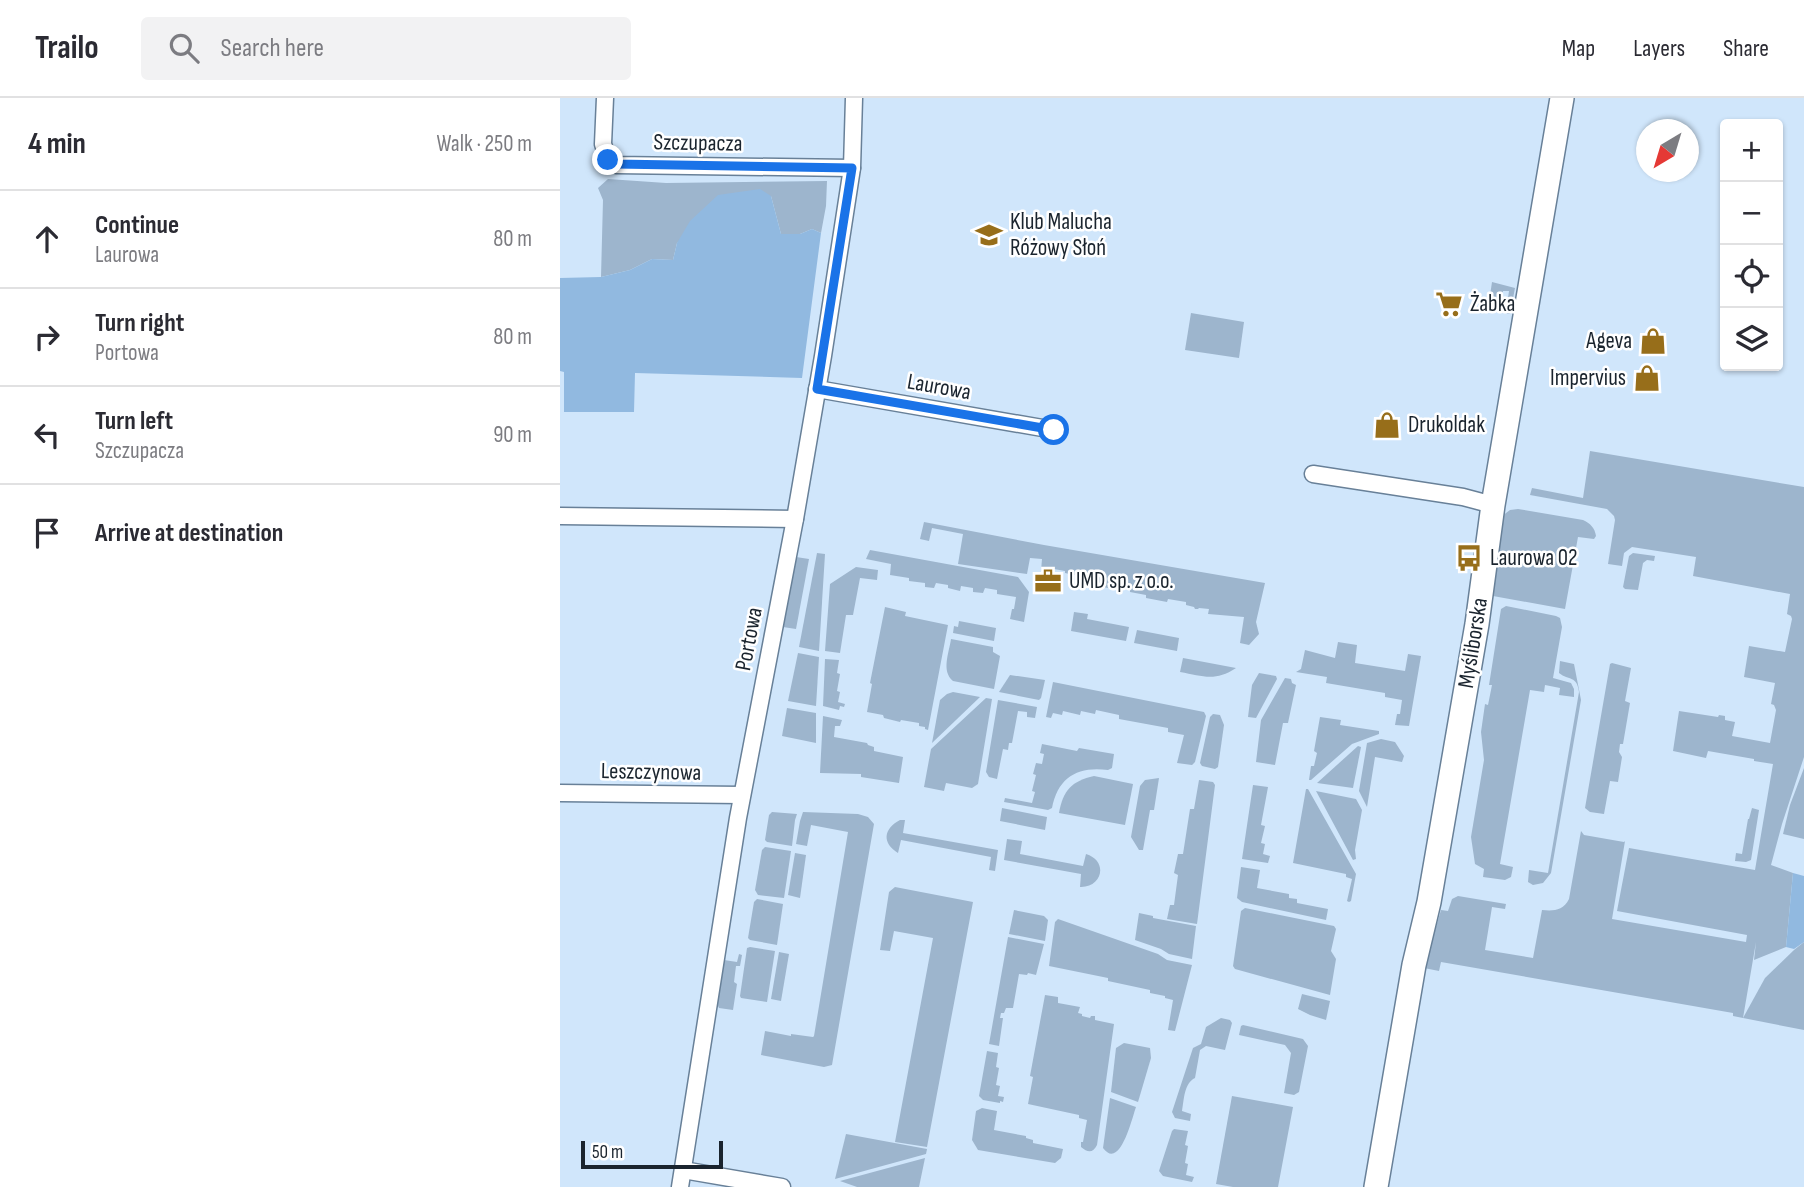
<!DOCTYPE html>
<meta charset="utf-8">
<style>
body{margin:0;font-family:"Sofia Sans Condensed",sans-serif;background:#f2f2f3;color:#2b2b33}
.controls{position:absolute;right:21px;top:21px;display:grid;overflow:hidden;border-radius:7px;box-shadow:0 2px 5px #0004}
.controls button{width:63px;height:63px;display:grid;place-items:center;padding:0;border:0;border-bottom:2px solid #e1e1e2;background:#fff;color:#2b2b33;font:35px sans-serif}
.compass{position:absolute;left:1076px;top:21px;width:63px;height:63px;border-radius:50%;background:#fff;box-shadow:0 2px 5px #0004;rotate:218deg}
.scale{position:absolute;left:21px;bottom:18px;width:142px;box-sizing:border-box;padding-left:7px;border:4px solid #1a242e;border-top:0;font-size:19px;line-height:24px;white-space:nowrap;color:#1a242e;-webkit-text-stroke:5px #fff;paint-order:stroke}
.stop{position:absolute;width:21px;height:21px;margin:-16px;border:5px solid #1a73e8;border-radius:50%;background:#fff}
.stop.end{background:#1a73e8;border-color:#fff;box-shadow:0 2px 7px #0008}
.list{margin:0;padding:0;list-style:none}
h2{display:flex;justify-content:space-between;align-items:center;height:91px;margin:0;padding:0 28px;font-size:30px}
h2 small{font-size:23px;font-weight:400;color:#7c7c81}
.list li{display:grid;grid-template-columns:46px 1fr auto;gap:21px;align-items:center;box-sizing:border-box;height:98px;padding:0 28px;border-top:2px solid #e1e1e2}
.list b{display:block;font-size:26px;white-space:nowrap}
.list p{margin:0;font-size:23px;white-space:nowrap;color:#7c7c81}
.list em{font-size:23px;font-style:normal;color:#7c7c81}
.icon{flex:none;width:38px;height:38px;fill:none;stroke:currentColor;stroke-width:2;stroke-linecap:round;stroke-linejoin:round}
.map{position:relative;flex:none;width:1244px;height:1089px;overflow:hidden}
header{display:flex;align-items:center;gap:42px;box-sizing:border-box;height:98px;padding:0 35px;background:#fff;border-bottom:2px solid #e1e1e2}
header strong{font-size:33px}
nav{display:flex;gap:38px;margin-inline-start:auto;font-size:24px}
.search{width:490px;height:63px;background:#f2f2f3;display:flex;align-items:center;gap:18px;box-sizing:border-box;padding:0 24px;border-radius:7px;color:#7c7c81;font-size:26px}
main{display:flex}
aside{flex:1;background:#fff}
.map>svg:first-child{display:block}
.green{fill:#9db5cd}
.forest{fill:#91b9e0}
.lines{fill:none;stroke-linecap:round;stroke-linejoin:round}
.street-casing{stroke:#688098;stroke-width:19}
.secondary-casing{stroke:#688098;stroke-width:26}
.street{stroke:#fff;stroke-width:16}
.secondary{stroke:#fff;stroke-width:23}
.route{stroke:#1a73e8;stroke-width:9}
.labels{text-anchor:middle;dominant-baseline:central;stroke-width:5;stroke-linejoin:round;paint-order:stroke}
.street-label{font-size:23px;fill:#1a242e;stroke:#fff}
.poi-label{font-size:23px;fill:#1a242e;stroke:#fff;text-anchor:start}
</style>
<header>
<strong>Trailo</strong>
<div class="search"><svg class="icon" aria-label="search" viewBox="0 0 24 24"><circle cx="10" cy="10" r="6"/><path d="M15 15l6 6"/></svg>Search here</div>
<nav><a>Map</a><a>Layers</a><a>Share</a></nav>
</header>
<main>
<aside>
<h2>4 min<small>Walk · 250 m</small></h2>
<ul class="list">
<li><svg class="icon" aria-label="ahead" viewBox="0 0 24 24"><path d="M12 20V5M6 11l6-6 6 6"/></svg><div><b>Continue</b><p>Laurowa</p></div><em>80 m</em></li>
<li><svg class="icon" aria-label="right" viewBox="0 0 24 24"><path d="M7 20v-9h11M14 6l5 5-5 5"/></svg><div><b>Turn right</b><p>Portowa</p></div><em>80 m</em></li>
<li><svg class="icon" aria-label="left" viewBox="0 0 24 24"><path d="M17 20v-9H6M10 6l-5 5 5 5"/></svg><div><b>Turn left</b><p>Szczupacza</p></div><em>90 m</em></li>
<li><svg class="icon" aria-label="arrive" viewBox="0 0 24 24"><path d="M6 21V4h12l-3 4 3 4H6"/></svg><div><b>Arrive at destination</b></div></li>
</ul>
</aside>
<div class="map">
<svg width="1244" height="1089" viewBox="0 0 1244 1089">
<rect width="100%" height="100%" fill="#d0e6fb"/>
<g class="green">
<polygon points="48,81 106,85 267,83 266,108 261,135 252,131 240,136 221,136 211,98 117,145 113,162 92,161 70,172 41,179 43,102 38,90"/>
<polygon points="932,184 955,190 950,216 946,215 949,193 943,193 940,214 928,211"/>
<polygon points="631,215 684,224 679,260 625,252"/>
<path d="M1030,353l214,36v270l-22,67 -11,41 22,8 -7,74 -32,13 2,-18 -13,76 -10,-2v-3l-292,-51 -2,9 -15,-3 17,-58 7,1 4,-12 6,-3 48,8 -1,5 -13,-2 -7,43 48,8 9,-48c11,1 21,1 27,-11l12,-68 3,4 40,7 1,-1 -13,78 134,23 1,-7 -130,-24 12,-63 126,22 18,-106 -19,-3v-2l-46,-8 -2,7 -33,-7 6,-40 39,6 1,-2 6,1v4l10,2 -3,14 38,7 6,-33 -2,-5 -3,-1 4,-21 -31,-6 5,-31 36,6 7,-33 -1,-3 -4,-2 3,-20 -97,-18 3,-19 -64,-10 -8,6 -2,13 -14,-2 7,-44 -1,-4 -7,-7 -77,-14 2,-7 51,10z"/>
<path d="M958,411l65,11c7,3 12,8 13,16l-2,3 -16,-2 -13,72 -72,-13 3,-52 6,-28 8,-6z"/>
<polygon points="364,424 484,447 705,485 696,524 699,536 689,547 680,545 684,519 648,516 649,511 639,510 638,511 635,511 634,509 626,507 626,504 608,501 607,504 586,500 586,497 570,494 570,492 559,489 558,492 538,488 538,484 528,482 528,480 505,475 505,473 494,471 492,475 481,473 482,461 470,460 467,476 398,466 403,436 372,430 369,443 360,441"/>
<polygon points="310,452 458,479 469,494 464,524 450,521 452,511 454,511 456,499 437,496 437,492 425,490 423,495 413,494 413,490 401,488 400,493 388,490 388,487 376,485 374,490 365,489 365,485 349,483 349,480 330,477 331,466 306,461"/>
<polygon points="257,455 265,456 259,553 239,549"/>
<polygon points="1073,455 1095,458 1094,463 1087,462 1083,465 1078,492 1065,491 1063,489 1069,458"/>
<polygon points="236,459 249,461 236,531 223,529"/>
<polygon points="296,469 318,472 317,482 300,480 293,517 286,517 280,555 265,553 270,486"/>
<polygon points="946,508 996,518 1000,520 1002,529 993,580 1011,585 1014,591 1014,599 999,597 1000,590 985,587 984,594 970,592 940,766 953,769 951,779 945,782 923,779 924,771 915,766 911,739 924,662 921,634 925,606 928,607 932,587 929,587 941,511"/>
<polygon points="325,509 346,514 345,518 388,527 368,632 365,631 365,629 359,628 359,625 341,622 340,624 324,620 323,617 307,614 312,586 310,585"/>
<polygon points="514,514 528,516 527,521 569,529 566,543 511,533"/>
<polygon points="399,523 436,530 434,543 393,535 394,528 398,529"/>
<polygon points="577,532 619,540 617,553 574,545"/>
<path d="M391,541l42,8v5l7,4 -6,33 -41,-8c-12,-10 -4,-28 -2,-42z"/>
<polygon points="778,544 797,547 795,565 845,573 848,556 861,558 849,628 835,627 837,616 840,616 842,602 825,599 825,595 766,585 767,579 736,574 741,571 745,552 775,560"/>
<polygon points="238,555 259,559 256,608 228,603"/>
<path d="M623,560l53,10c-21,14 -33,8 -56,4z"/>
<polygon points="265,561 279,562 277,575 280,576 277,593 280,594 278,604 285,606 284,609 280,608 279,612 263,608"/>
<path d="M1000,563l14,3 7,36 -30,173 -8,10 -10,2 -5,-3 1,-12 19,3 31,-181c-2,-17 -10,-11 -20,-19z"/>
<polygon points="1052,565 1071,570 1065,603 1070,605 1063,646 1060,646 1059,654 1062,659 1058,684 1050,683 1044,716 1030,714 1025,710 1050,566"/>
<polygon points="699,575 716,578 717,581 696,620 688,619 692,587"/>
<polygon points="450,577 485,582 481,600 479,602 439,594"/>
<polygon points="725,580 731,581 732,585 736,587 728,625 723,625 715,667 696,664 701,622"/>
<polygon points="493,584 644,614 646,618 635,664 632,667 617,665 624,637 608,634 608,630 559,621 559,617 536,612 535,616 521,613 520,617 503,613 502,617 493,615 491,620 486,619"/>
<polygon points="393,594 420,599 372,645 380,602 387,596"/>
<polygon points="426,600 432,601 418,686 412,690 386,685 384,693 364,689 371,651"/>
<polygon points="438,602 477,609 475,620 467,619 467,614 458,613 452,645 449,645 448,652 443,651 437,681 429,679 426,674"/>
<polygon points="227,610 256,615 256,645 222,638"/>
<polygon points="653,616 660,617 664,627 658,669 655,671 642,668 640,665 650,619"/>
<polygon points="263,618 282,622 280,628 275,628 274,639 307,645 308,647 314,649 314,653 343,659 339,685 301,679 301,676 260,675"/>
<polygon points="760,619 781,622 780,627 819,633 819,636 792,646 751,682 749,682 751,668 754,668 757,655 754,653"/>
<polygon points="821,641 835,644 844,658 842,664 815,659 807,709 799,693 807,645"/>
<path d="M482,646l35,7 2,-3 35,6 -2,14 -4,2c-30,-4 -50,7 -56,38l-4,2 -44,-8 1,-4 27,5 3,-11 -3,-1 4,-16 -3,-1 3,-11 6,1 2,-10 -4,-1z"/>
<polygon points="798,648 801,649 793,690 757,685"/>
<polygon points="1244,670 1244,741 1223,736 1230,707"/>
<path d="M534,678l39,8 -8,41 -66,-12c4,-23 13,-32 35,-37z"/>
<polygon points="599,680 594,712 590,712 583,752 579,752 571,739 580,688 585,682"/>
<polygon points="639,682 653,684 655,687 637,826 607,821 610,807 614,807 618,777 614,775 618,756 623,756 630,711 634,711"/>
<polygon points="693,687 708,689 701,727 705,728 701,745 705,746 703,756 710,758 708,765 682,761"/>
<polygon points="746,691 748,691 796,776 791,803 789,804 787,803 792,781 786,779 786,776 733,765"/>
<polygon points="756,693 796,701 802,712 795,752 796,761 793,762"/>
<polygon points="442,710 487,719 485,732 440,723"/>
<polygon points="1192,710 1199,712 1191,762 1186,764 1175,763 1176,755 1182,756 1188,721 1189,721"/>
<polygon points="212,714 237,716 235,722 232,748 207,744 205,742 209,717"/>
<polygon points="243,714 298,716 308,719 314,726 272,967 264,969 201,957 205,933 231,938 231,936 253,939 254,938 288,734 251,727 247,748 236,746 240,723"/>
<path d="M340,722h5l-2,13 95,17 -3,21 -6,-1 2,-13 -90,-17 -3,13c-16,-10 -15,-24 2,-33z"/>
<path d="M447,741l15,2 -2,13 63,12 3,-12c23,7 16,34 -6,33l1,-13 -77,-14z"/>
<polygon points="205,749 231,753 224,800 198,797 195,792 202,752"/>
<polygon points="235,755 246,757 240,800 228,797"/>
<polygon points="681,769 700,772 697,790 729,796 729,800 737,801 737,805 768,811 766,822 682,804 677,800"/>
<polygon points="335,789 413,804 367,1049 335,1044 373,840 334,833 330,853 320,852 329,794"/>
<polygon points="197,801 223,806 217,847 190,842 188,840 194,804"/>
<polygon points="685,810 774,828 776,831 771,853 776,861 770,897 675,871 673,868 681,813"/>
<polygon points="454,812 484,818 488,822 485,843 449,836"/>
<polygon points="579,815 593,818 593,820 636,828 632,861 609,856 601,851 575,842"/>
<polygon points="498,821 598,856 607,862 632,867 615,933 608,932 613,902 605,900 605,898 590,895 590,892 548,883 548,880 489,868 495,824"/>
<polygon points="448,839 484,846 476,877 468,875 467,877 459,876 453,910 446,910 444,915 441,915 440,920 443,920 439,948 429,946"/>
<polygon points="1244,844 1244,932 1183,920 1205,880 1234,852"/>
<polygon points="190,849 215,853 207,904 181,900 180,898 187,850"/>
<polygon points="219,854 229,856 221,903 211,901"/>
<polygon points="179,856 182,857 180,868 176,868 174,884 177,886 173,912 159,910 157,906 164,862 177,864"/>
<polygon points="742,896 770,903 766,922 750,917 738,911"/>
<path d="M485,897l13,2v6l22,4 -2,6 4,1v2l8,2 1,-2h4v4l19,4 -17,121c-4,8 -9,8 -16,2v-5h2l4,-22 -8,-2v-3l-51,-11 5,-27 -3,-1z"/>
<path d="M661,920l9,2 2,3 -7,27 -19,-4 -6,4 -5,28c-11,5 -11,22 -13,33l9,3 -1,7 -15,-3 -3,-6 21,-64 8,-4 5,-17z"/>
<polygon points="683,927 743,941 748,948 739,994 734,997 724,995 731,955 725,947 679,937 681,928"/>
<polygon points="564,945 590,950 591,960 578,1004 551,994 556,950"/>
<polygon points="427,953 438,955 436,969 439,970 436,987 440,988 438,998 444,999 443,1004 440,1003 440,1005 423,1002 419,998"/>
<polygon points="672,998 733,1009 718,1089 673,1089 656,1086"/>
<path d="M550,1000l26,9c-4,11 -16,64 -33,41z"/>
<polygon points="422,1010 437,1013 434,1032 466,1038 466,1040 473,1042 473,1045 503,1051 501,1060 495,1065 418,1052 412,1042 416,1013"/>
<polygon points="614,1031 628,1033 625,1047 628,1048 625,1065 628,1066 626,1077 634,1079 632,1084 603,1078 599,1073 612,1033"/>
<polygon points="286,1036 367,1051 366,1056 275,1081"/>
<polygon points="365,1060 359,1089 297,1089 280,1083"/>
</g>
<g class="forest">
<polygon points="200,91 211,98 221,136 240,136 252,131 261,135 242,280 75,275 74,314 4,314 4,274 0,273 0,180 41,179 70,172 92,161 113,162 117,145 130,123 158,97"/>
<polygon points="1233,775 1244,778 1244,844 1234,851 1226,849"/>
</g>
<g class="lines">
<defs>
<g id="street">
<polyline points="45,0 43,46 48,62 56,67 292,70"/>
<polyline points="257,291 494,332"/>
<polyline points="753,376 903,399 933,407"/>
<polyline points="0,418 235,421"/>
<polyline points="0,695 182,697"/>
<polyline points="123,1072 222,1089"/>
<polyline points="120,1089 178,720 235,421 263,258 292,70 294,0"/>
</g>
<polyline id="secondary" points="816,1089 854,867 869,804 917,526 933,407 1002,0"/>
</defs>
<use href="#street" class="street-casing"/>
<use href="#secondary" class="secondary-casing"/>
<use href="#street" class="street"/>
<use href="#secondary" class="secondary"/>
</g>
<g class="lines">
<polyline class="route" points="48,62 56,66 292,70 257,291 494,332"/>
</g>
<defs>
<symbol id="school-bare" viewBox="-9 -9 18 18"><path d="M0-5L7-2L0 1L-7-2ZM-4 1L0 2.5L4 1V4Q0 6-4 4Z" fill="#976e1a" stroke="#fff" stroke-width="2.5" paint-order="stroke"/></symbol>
<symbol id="supermarket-bare" viewBox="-9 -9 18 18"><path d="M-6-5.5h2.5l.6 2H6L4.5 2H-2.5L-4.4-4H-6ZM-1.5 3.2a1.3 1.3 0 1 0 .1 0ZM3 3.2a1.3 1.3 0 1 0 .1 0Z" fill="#976e1a" stroke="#fff" stroke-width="2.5" paint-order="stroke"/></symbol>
<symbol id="shop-bare" viewBox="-9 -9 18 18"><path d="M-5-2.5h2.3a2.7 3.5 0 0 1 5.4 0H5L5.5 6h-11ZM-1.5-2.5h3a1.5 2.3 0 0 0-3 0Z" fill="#976e1a" stroke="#fff" stroke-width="2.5" paint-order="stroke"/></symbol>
<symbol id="bus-bare" viewBox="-9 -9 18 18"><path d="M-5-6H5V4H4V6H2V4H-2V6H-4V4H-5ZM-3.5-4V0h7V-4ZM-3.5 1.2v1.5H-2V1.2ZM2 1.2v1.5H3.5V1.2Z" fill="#976e1a" stroke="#fff" stroke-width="2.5" paint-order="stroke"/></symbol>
<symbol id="office-bare" viewBox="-9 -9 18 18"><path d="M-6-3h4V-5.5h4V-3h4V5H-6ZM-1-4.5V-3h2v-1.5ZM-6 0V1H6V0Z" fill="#976e1a" stroke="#fff" stroke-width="2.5" paint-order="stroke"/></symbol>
</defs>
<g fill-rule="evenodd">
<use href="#school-bare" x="410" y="118" width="38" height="38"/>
<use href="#supermarket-bare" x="870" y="187" width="38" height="38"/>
<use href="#shop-bare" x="1074" y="224" width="38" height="38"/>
<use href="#shop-bare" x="1068" y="261" width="38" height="38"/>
<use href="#shop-bare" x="808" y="308" width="38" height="38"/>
<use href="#bus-bare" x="890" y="441" width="38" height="38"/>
<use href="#office-bare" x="469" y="464" width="38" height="38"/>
</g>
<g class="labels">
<g class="street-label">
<text transform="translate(138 45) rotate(1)">Szczupacza</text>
<text transform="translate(379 289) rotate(10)">Laurowa</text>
<text transform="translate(189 541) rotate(-79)">Portowa</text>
<text transform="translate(913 545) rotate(-81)">Myśliborska</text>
<text transform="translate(91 674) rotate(1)">Leszczynowa</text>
</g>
<g class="poi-label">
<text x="450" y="124">Klub Malucha<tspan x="450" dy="26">Różowy Słoń</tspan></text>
<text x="910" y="206">Żabka</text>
<text x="1072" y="243" text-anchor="end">Ageva</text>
<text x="1066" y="280" text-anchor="end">Impervius</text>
<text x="848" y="327">Drukoldak</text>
<text x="930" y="460">Laurowa 02</text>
<text x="509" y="483">UMD sp. z o.o.</text>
</g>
</g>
</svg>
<div class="controls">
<button>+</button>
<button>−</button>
<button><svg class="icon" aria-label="locate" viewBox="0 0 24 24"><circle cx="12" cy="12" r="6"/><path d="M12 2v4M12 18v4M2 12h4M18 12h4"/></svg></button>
<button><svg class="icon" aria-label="layers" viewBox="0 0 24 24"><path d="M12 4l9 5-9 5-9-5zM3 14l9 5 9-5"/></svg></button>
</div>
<svg class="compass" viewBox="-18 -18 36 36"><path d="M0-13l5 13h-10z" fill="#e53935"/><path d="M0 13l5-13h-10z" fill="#7c7c81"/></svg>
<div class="scale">50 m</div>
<div class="stop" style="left:494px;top:332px"></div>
<div class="stop end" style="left:48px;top:62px"></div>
</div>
</main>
